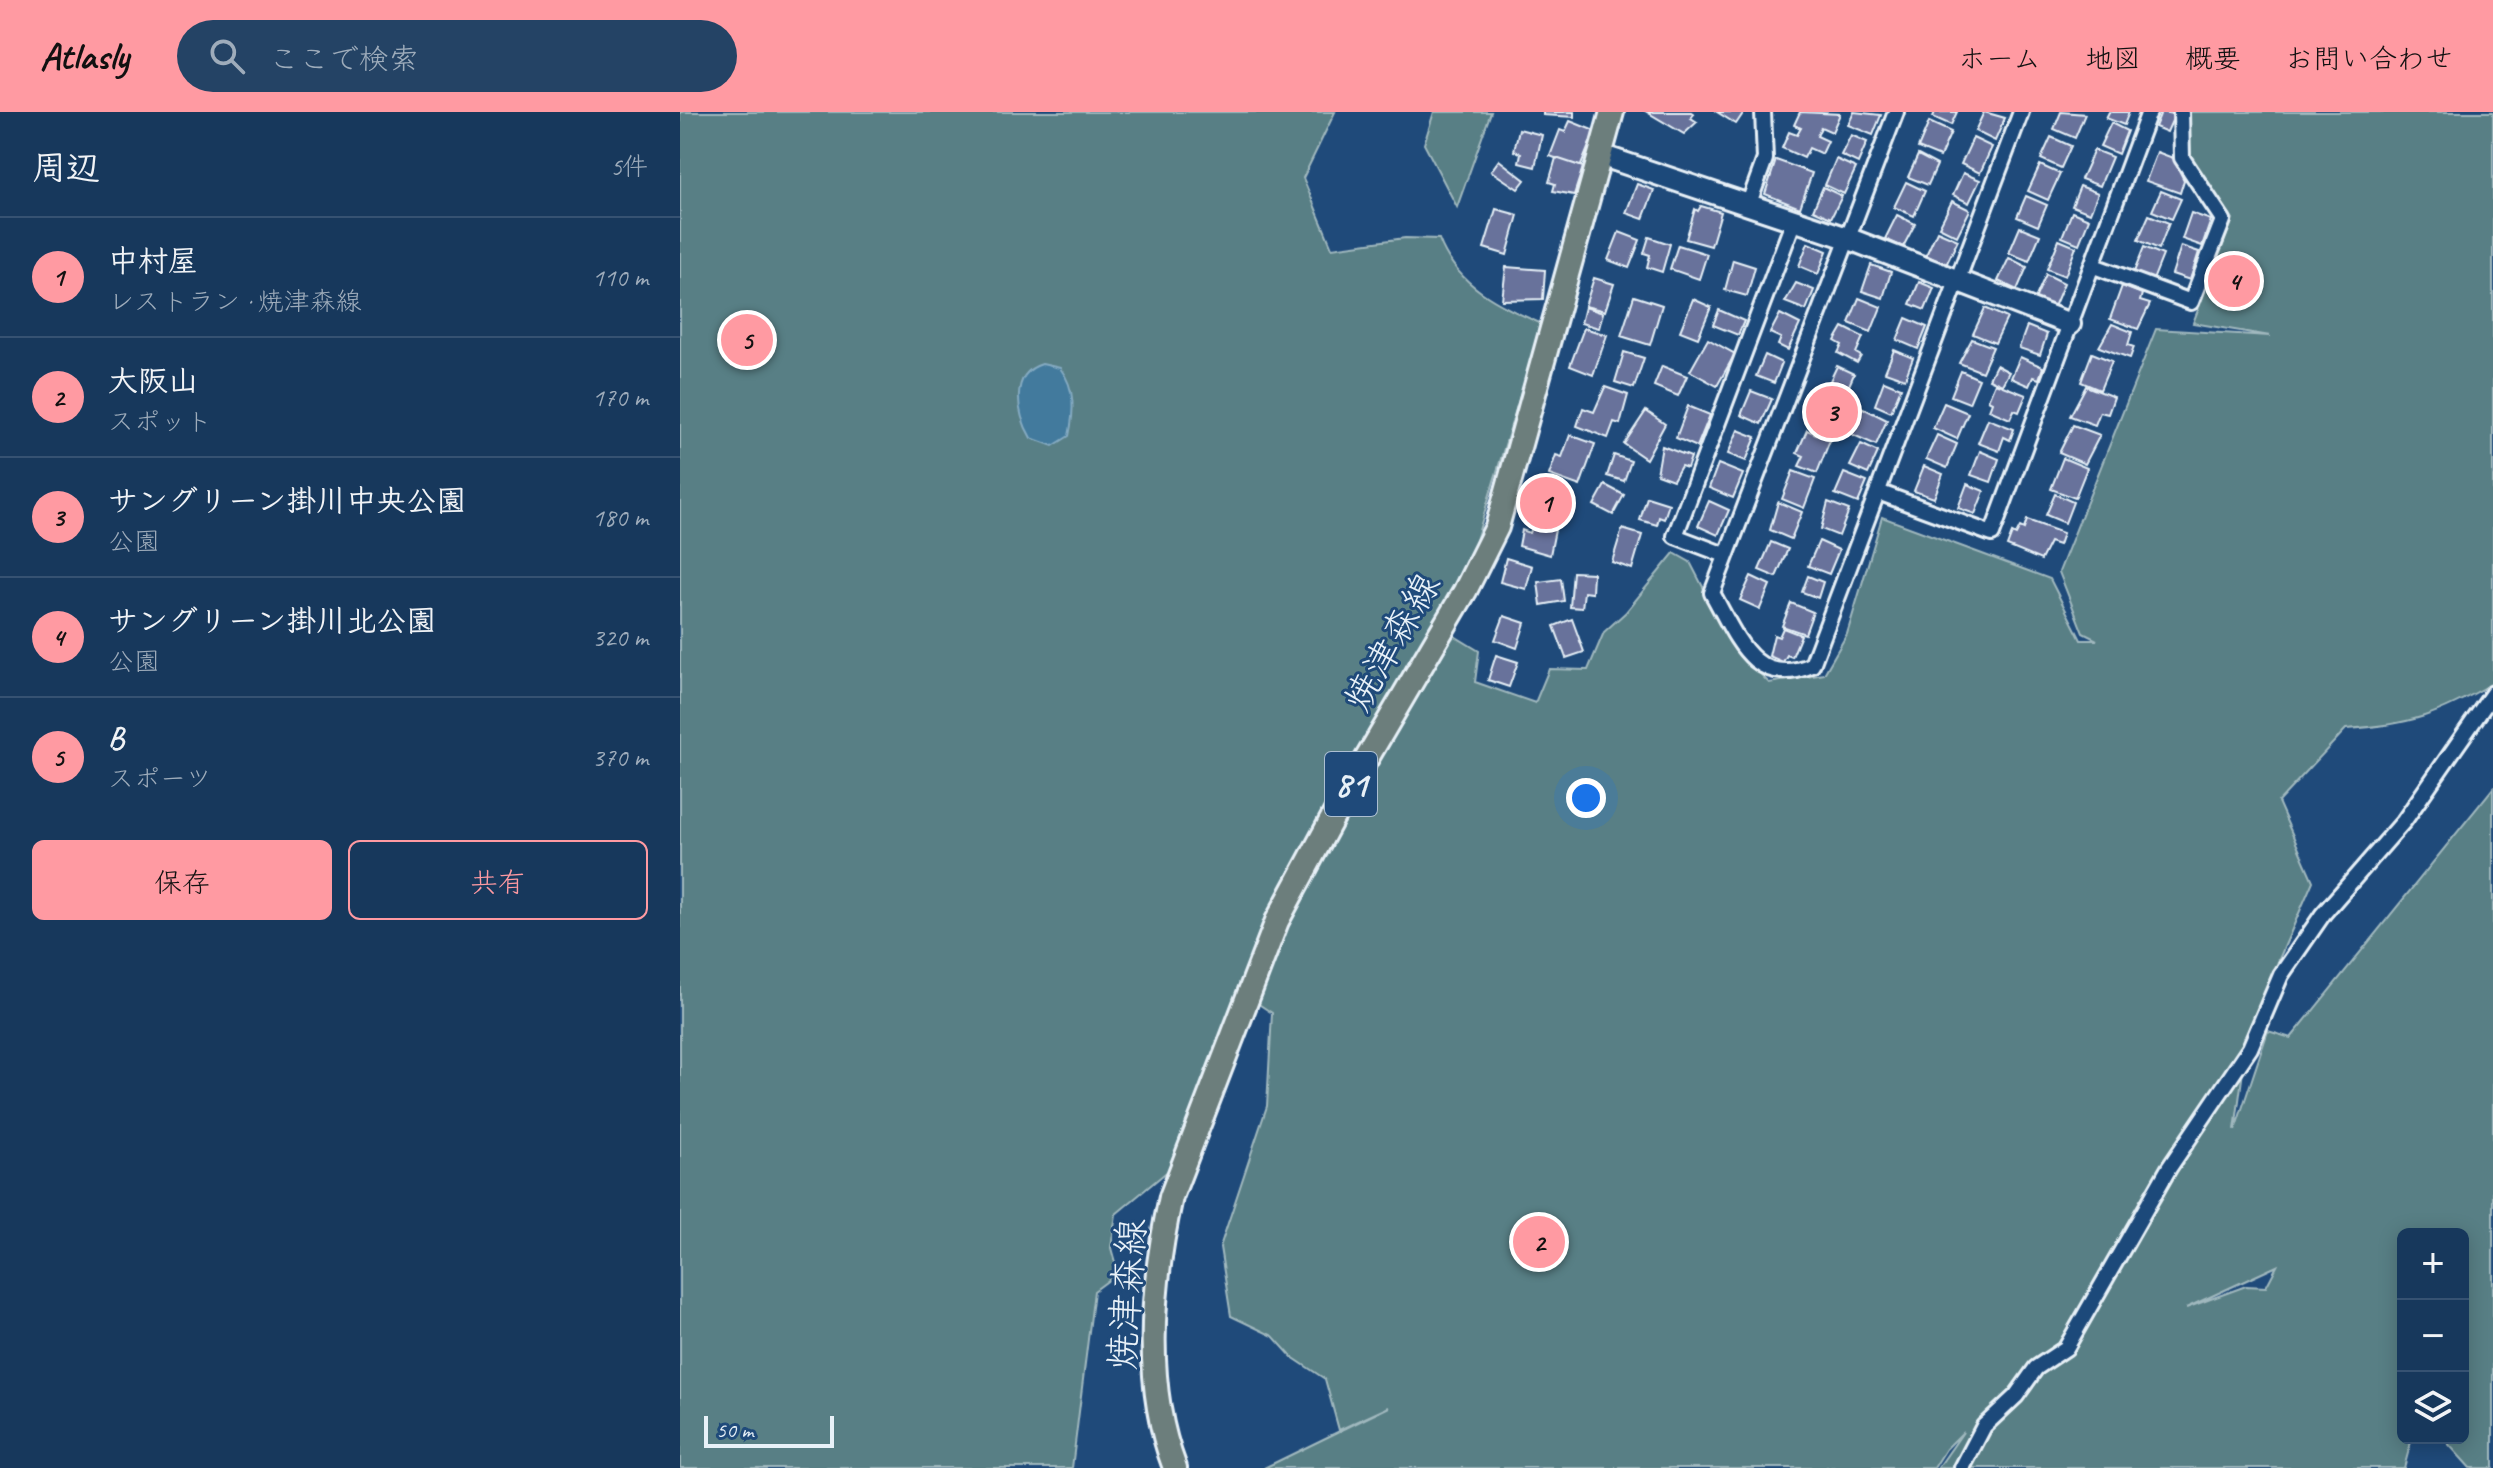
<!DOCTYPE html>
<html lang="ja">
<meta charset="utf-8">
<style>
body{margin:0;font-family:Caveat,"Klee One",sans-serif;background:#244365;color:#f1f3f6}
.controls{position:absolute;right:24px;bottom:24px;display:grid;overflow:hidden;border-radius:12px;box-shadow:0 4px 20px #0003}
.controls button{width:72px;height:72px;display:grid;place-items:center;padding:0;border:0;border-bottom:2px solid #365272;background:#17385c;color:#f1f3f6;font:40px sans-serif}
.scale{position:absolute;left:24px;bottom:20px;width:130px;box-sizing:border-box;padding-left:8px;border:4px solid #e8f1f8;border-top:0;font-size:22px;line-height:28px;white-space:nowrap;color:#e8f1f8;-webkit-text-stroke:6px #1f4a7a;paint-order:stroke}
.you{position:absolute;left:906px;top:686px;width:28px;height:28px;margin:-20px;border:6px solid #fff;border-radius:50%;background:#1a73e8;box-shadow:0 0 0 12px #1a73e833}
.badge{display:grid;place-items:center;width:52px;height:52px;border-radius:50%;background:#ff9aa2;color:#111;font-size:26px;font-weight:700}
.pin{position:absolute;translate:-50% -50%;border:4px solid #fff;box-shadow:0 2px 8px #0006}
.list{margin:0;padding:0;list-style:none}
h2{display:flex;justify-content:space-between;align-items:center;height:104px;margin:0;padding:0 32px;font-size:34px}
h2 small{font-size:26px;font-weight:400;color:#9eacbb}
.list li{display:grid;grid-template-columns:52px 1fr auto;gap:24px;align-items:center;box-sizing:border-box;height:120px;padding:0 32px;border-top:2px solid #365272}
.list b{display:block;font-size:30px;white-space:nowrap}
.list p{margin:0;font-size:26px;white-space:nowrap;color:#9eacbb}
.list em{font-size:26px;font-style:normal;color:#9eacbb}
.actions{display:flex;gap:16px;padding:24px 32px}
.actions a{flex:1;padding:18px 0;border:2px solid #ff9aa2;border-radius:12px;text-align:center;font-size:28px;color:#ff9aa2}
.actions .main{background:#ff9aa2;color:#111}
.icon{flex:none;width:44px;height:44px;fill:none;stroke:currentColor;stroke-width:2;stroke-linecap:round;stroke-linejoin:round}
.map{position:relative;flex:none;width:1813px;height:1356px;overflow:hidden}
header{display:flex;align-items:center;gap:48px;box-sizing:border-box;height:112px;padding:0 40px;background:#ff9aa2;color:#111}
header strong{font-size:38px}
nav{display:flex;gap:44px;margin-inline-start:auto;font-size:28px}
.search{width:560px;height:72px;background:#244365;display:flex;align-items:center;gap:20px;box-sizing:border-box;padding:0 28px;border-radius:44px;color:#9eacbb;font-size:30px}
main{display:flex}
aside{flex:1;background:#17385c}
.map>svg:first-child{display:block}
.green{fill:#597f85;stroke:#a0b8be;stroke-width:2;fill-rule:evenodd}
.water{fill:#427a9d;stroke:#84aac1;stroke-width:2}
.building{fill:#67729b;stroke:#e8f1f8;stroke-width:2}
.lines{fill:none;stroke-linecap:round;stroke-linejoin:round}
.street-casing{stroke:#e8f1f8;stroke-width:20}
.secondary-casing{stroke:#e8f1f8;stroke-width:26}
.primary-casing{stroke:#e8f1f8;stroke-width:28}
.street{stroke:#1f4a7a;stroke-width:14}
.secondary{stroke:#1f4a7a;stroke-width:20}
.primary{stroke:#6c7e7c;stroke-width:22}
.labels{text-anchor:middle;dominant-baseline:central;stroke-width:6;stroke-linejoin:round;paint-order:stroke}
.shield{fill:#1f4a7a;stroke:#acbfd2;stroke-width:2}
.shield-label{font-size:36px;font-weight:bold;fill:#e8f1f8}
.street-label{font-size:38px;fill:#e8f1f8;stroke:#1f4a7a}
</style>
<header>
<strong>Atlasly</strong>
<div class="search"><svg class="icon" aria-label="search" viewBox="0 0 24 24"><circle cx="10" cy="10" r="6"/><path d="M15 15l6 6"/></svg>ここで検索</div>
<nav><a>ホーム</a><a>地図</a><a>概要</a><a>お問い合わせ</a></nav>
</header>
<main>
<aside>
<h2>周辺<small>5件</small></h2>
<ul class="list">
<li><span class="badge">1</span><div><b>中村屋</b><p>レストラン · 焼津森線</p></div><em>110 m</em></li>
<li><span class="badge">2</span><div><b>大阪山</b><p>スポット</p></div><em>170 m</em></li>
<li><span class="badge">3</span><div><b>サングリーン掛川中央公園</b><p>公園</p></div><em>180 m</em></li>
<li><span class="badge">4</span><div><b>サングリーン掛川北公園</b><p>公園</p></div><em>320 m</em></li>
<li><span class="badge">5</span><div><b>B</b><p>スポーツ</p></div><em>370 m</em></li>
</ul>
<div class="actions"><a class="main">保存</a><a>共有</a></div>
</aside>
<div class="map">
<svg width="1813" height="1356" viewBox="0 0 1813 1356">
<rect width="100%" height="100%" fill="#1f4a7a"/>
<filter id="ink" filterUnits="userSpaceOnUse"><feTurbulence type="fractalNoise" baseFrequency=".0125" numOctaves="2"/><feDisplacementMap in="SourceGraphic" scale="16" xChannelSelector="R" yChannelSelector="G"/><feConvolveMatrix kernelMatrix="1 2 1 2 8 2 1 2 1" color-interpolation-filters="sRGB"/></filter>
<g filter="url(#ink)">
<g class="green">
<path d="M0,0h655l-32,66 29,70 73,-10 34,1c18,47 60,66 103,85l-94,308 31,19 -4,31 60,21 14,-34 39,1 16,-38 22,-20 48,-59 16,9 44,85 35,36 55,-9 23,-40 35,-117 168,62 31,61h16l-14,-7 -24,-61 97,-243 114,7 -77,-13 40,-104 -51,-65 3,-42h308v571c-55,32 -83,42 -147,46l-68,73 35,79 -86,198 18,-23 -10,74 33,-99 23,7 202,-250v680h-23l-27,-30h20v-204h-60v204h9l-8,30h-466l25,-36 -17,17 -12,19h-670l125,-61 -50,23 -14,-51 -33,-22 -19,-21 -42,-20 -11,-69 47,-141 5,-93 -21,-14 -64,156 -71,59 -5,34 7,25 -24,18 -22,177h-392zM1597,1154l-11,21 -20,-1 -60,22z"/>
<polygon points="754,0 811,0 777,95 744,32"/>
</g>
<path class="water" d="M362,252l18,4c16,21 14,44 9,68l-16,10 -22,-8c-13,-22 -23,-64 11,-74z"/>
<g class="building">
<polygon points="863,0 894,0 894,5 863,3"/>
<polygon points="967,0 1011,0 1014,2 1011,6 1017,10 1004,22"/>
<polygon points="1037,0 1064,0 1056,12"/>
<polygon points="1120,0 1160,2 1152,20 1141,15 1137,24 1148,29 1142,42 1129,36 1124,46 1102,36 1109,20 1117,23 1121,16 1114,13"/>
<polygon points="1174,0 1201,3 1193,23 1168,13"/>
<polygon points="1255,0 1277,0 1271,13 1253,5"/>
<polygon points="1304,0 1325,6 1315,29 1295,19"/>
<polygon points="1381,0 1405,2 1395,26 1374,17"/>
<polygon points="1429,0 1449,0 1444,13 1426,6"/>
<polygon points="1481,0 1495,2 1487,20 1475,15"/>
<polygon points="890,9 915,19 900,56 870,44 880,18 885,20"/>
<polygon points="1249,10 1271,20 1260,45 1238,36"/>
<polygon points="1431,11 1447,19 1438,42 1420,34"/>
<polygon points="839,17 862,23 855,55 839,51 841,41 834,39"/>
<polygon points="1171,23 1187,30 1178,51 1161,43"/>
<polygon points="1371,25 1391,34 1381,56 1361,47"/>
<polygon points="1293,26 1312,35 1300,61 1281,52"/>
<polygon points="1414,38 1432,45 1420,74 1401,67"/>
<polygon points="1477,40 1493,46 1504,68 1500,81 1466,69"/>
<polygon points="1238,43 1257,53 1248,73 1228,65"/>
<polygon points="876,46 903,55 894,83 873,79 875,72 869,70"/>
<polygon points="1156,47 1176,56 1164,82 1145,73"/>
<polygon points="819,48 845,68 838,77 811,59"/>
<polygon points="1096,48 1132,61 1120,96 1085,82"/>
<polygon points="1360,53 1380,62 1368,88 1348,79"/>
<polygon points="1283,61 1300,68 1289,91 1273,83"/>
<polygon points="1226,70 1245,79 1234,104 1214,95"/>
<polygon points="957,72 974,78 963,107 946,101"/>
<polygon points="1400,74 1418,81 1410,101 1392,94"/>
<polygon points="1143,75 1162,84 1151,106 1133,98"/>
<polygon points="1481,79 1501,87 1492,107 1472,99"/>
<polygon points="1346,84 1367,93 1358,114 1337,105"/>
<polygon points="1272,89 1290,98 1277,124 1259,115"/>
<polygon points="1021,94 1041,100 1031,134 1006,127 1015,97 1018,99"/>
<polygon points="816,97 838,103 827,143 804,136"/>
<polygon points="1392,100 1409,107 1399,132 1382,125"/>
<polygon points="1511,101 1531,108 1522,134 1502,127"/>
<polygon points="1217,103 1235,112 1223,135 1205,127"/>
<polygon points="1469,103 1489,111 1479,137 1458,128"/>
<polygon points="1340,115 1360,123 1349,149 1329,141"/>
<polygon points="1257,119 1278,128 1266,153 1246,143"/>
<polygon points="939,120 960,128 949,156 928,148"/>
<polygon points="969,125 990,132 982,160 967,155 970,143 964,141"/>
<polygon points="1379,128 1396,135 1385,164 1367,157"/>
<polygon points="1128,131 1147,139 1138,162 1119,154"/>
<polygon points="998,133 1027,142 1019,167 990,157"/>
<polygon points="1501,134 1519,140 1510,168 1492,162"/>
<polygon points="1464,135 1483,143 1473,168 1454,160"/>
<polygon points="1329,146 1347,155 1337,178 1318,169"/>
<polygon points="1053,148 1075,155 1067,184 1045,178"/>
<polygon points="1191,153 1211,160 1203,186 1182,179"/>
<polygon points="826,155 865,158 863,187 822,188"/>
<polygon points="1366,162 1384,171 1374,195 1355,187"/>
<polygon points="914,166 934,172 925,199 905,194"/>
<polygon points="1239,170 1254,176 1245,198 1230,192"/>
<polygon points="1116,171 1134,178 1126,198 1105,190"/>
<polygon points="1442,174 1462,182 1460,189 1470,192 1458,217 1430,207"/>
<polygon points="954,184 982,193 970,233 941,224"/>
<polygon points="1179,186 1201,195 1191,220 1169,211"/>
<polygon points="1013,187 1031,195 1018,226 1000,219"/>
<polygon points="905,195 923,201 919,216 901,211"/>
<polygon points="1305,196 1327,206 1315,231 1293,222"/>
<polygon points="1039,198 1064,209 1058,223 1033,213"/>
<polygon points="1100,202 1120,212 1108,238 1098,233 1101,226 1090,221"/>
<polygon points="1226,206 1247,215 1238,237 1217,228"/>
<polygon points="1432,212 1452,220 1448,233 1454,235 1450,246 1419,235"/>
<polygon points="1347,214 1367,222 1360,243 1339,236"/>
<polygon points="1163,215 1183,225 1176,241 1181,244 1177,251 1158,241 1162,233 1155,229"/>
<polygon points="904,216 927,223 913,263 890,254"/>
<polygon points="1028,227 1055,242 1037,274 1010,259"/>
<polygon points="1292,227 1313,235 1302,260 1279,251"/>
<polygon points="1214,238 1233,246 1225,267 1205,260"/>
<polygon points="944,240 964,246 954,276 935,270"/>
<polygon points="1412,241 1432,249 1420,278 1401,270"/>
<polygon points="1085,243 1102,251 1094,271 1076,264"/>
<polygon points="1340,245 1363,255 1359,267 1353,265 1349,274 1331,266"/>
<polygon points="1316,253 1329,260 1322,273 1309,267"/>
<polygon points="982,254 1007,264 998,284 974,274"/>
<polygon points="1157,254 1174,262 1165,283 1147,275"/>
<polygon points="1281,259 1299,267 1289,291 1271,284"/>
<polygon points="1204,269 1221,276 1211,300 1195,293"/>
<polygon points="1315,271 1346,283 1339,300 1334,298 1330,307 1309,298 1312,290 1308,288"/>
<polygon points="1406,274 1434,285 1428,302 1420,300 1415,313 1390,304"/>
<polygon points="925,275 948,283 940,312 934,310 928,326 897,314 903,296 914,300"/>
<polygon points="1071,279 1092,287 1081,312 1061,303"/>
<polygon points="1264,291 1288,301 1277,327 1253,316"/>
<polygon points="1008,294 1030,303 1017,335 996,326"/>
<polygon points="1181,295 1207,308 1196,333 1169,321"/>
<polygon points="966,299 985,312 966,347 944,332"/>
<polygon points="1308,307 1334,317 1330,328 1324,325 1319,339 1298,331"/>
<polygon points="1393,313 1420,323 1405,352 1379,341"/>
<polygon points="1058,318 1076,325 1066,349 1048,342"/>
<polygon points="1127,318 1150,328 1137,361 1119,354 1124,344 1117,341"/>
<polygon points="890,323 915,332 900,374 869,363 876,343 882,345"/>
<polygon points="1257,323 1277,332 1267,356 1246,347"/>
<polygon points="1181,332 1198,340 1188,362 1170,354"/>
<polygon points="982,334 1011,345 1007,356 1001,354 993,368 977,362"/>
<polygon points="1300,339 1319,347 1311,370 1291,363"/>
<polygon points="934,343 951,349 944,369 927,364"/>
<polygon points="1383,346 1407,356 1395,386 1371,377"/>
<polygon points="1038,352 1063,362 1053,386 1029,376"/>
<polygon points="1244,354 1263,362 1254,386 1234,379"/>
<polygon points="1113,359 1135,367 1124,396 1102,387"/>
<polygon points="1164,361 1187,370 1178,391 1155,382"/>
<polygon points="1287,372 1304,379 1295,402 1278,396"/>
<polygon points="859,373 891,382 884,408 852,400"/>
<polygon points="925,373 944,383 933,403 914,393"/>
<polygon points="1375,382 1393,390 1385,411 1366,403"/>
<polygon points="967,385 989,392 984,407 979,405 977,413 960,408"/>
<polygon points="1029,389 1049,398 1038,423 1018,414"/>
<polygon points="1098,390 1122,400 1111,427 1090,418"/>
<polygon points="1148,390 1169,398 1159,424 1141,417"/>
<polygon points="1347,408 1383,421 1379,433 1370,430 1361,448 1327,434 1332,421 1336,423 1340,415 1344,417"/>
<polygon points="853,413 875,418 870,443 839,434 842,418 850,421"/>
<polygon points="942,417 962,423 952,457 932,450"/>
<polygon points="1139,429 1159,438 1149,462 1128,454"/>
<polygon points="1091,430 1108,437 1096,465 1079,458"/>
<polygon points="826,446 852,454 846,477 820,470"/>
<polygon points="893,460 913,461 912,481 904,480 902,496 890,495"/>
<polygon points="1071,464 1090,473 1080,497 1060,488"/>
<polygon points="1128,464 1143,470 1138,486 1122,480"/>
<polygon points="881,467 884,489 861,493 858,470"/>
<polygon points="1111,491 1133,500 1125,522 1102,514"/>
<polygon points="824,504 845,511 837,536 815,528"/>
<polygon points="892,507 904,540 886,546 874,514"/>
<polygon points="1103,516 1121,523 1112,545 1107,543 1103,550 1089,544 1094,523 1099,525"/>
<polygon points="816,543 838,550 829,575 808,568"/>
</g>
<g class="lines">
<defs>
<g id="street">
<path d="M1216,0l-184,481c24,42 42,97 100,72l209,-553"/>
<polyline points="1069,91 1085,47 1083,0"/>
<polyline points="1414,154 1511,190 1543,108 1502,46 1501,0"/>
<polyline points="1198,380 1312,422 1469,0"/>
<polyline points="1045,443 995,424 1114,108"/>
<polyline points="1282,1356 1304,1314 1336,1284 1356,1256 1386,1236 1489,1056 1570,936 1601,863 1643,802 1724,709 1813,581"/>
</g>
<polyline id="secondary" points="920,43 1167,126 1390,212"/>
<path id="primary" d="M495,1356c-32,-83 -23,-185 -4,-271l106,-276 63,-117 125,-213 32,-64 115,-415"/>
</defs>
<use href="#street" class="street-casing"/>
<use href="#secondary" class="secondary-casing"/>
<use href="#primary" class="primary-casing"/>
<use href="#street" class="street"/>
<use href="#secondary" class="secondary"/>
<use href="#primary" class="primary"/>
</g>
</g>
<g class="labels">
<rect class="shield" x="645" y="640" width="52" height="64" rx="6"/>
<g class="shield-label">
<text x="671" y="672">81</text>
</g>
<g class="street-label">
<text transform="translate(712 530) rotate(-60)">焼津森線</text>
<text transform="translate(447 1182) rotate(-86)">焼津森線</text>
</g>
</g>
</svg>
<div class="controls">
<button>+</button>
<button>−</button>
<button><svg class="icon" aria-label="layers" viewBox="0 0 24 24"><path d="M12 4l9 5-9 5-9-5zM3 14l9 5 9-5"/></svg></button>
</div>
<div class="scale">50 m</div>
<div class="you"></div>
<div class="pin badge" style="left:866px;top:391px">1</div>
<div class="pin badge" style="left:859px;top:1130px">2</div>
<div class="pin badge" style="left:1152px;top:300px">3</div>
<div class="pin badge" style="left:1554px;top:169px">4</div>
<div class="pin badge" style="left:67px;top:228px">5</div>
</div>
</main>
